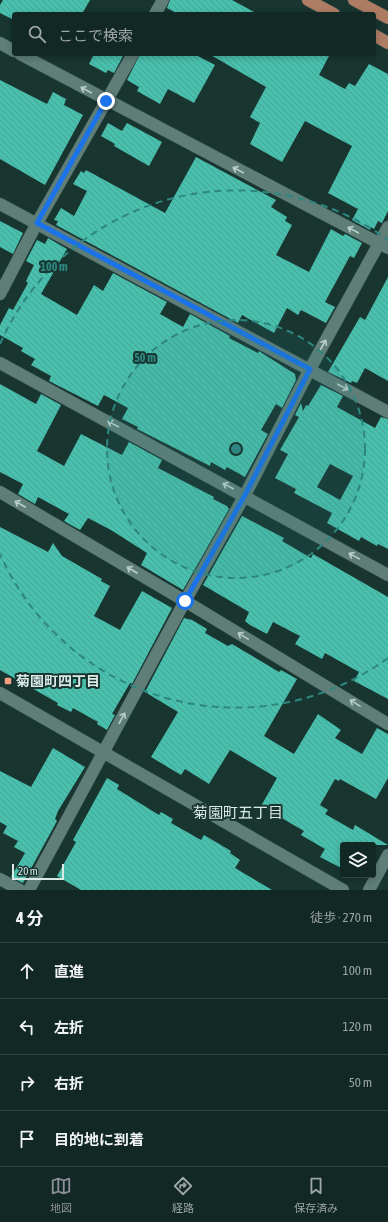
<!DOCTYPE html>
<html lang="ja">
<meta charset="utf-8">
<style>
body{margin:0;font-family:"Asap Condensed","Noto Sans JP",sans-serif;background:#1f3431;color:#f1f3f6}
.controls{position:absolute;right:12px;bottom:12px;display:grid;overflow:hidden;border-radius:4px;box-shadow:0 2px 6px #0003}
.controls button{width:36px;height:36px;display:grid;place-items:center;padding:0;border:0;border-bottom:1px solid #314441;background:#122824;color:#f1f3f6;font:20px sans-serif}
.scale{position:absolute;left:12px;bottom:10px;width:52px;box-sizing:border-box;padding-left:4px;border:2px solid #d9e9e6;border-top:0;font-size:11px;line-height:14px;white-space:nowrap;color:#d9e9e6;-webkit-text-stroke:3px #183530;paint-order:stroke}
.stop{position:absolute;width:12px;height:12px;margin:-9px;border:3px solid #1a73e8;border-radius:50%;background:#fff}
.stop.end{background:#1a73e8;border-color:#fff;box-shadow:0 1px 4px #0008}
.list{margin:0;padding:0;list-style:none}
h2{display:flex;justify-content:space-between;align-items:center;height:52px;margin:0;padding:0 16px;font-size:17px}
h2 small{font-size:13px;font-weight:400;color:#9ca6a6}
.list li{display:grid;grid-template-columns:26px 1fr auto;gap:12px;align-items:center;box-sizing:border-box;height:56px;padding:0 16px;border-top:1px solid #314441}
.list b{display:block;font-size:15px;white-space:nowrap}
.list em{font-size:13px;font-style:normal;color:#9ca6a6}
.icon{flex:none;width:22px;height:22px;fill:none;stroke:currentColor;stroke-width:2;stroke-linecap:round;stroke-linejoin:round}
.map{position:relative;flex:none;width:388px;height:890px;overflow:hidden}
.search{position:absolute;background:#122824;box-shadow:0 2px 6px #0003;left:12px;right:12px;top:12px;height:44px;display:flex;align-items:center;gap:10px;box-sizing:border-box;padding:0 14px;border-radius:4px;color:#9ca6a6;font-size:15px}
.sheet{height:276px;background:#122824}
nav{display:flex;justify-content:space-around;align-items:center;box-sizing:border-box;height:56px;border-top:1px solid #314441;background:#122824;font-size:11px;color:#9ca6a6}
nav a{display:grid;justify-items:center;gap:2px}
nav .on{color:#8c9099}
.map>svg:first-child{display:block}
.building{fill:url(#building-back-hatch);fill-rule:evenodd}
.lines{fill:none;stroke-linecap:round;stroke-linejoin:round}
.street-casing{stroke:#38514e;stroke-width:13}
.secondary-casing{stroke:#38514e;stroke-width:13}
.primary-casing{stroke:#38514e;stroke-width:13}
.street{stroke:#5f7e78;stroke-width:12}
.secondary{stroke:#5f7e78;stroke-width:12}
.primary{stroke:#ad7c63;stroke-width:12}
.oneway{stroke:#baceca}
.route{stroke:#1a73e8;stroke-width:5}
.ring{fill:none;stroke:#2d8780;stroke-width:2;stroke-dasharray:7 5}
.poi-dot{fill:#f3a082;stroke:#183530;stroke-width:1.5}
.labels{text-anchor:middle;dominant-baseline:central;stroke-width:4;stroke-linejoin:round;paint-order:stroke}
.poi-label{font-size:14px;font-weight:bold;fill:#d9e9e6;stroke:#183530;text-anchor:start}
.neighbourhood-label{font-size:15px;fill:#d9e9e6;stroke:#183530}
.centre{fill:#2d8780;stroke:#183530;stroke-width:2}
.ring-label{font-size:12px;text-anchor:middle;font-weight:bold;fill:#2d8780;stroke:#183530;stroke-width:4;stroke-linejoin:round;paint-order:stroke}
</style>
<div class="map">
<svg width="388" height="890" viewBox="0 0 388 890">
<defs>
<pattern id="building-back-hatch" width="6" height="6" patternUnits="userSpaceOnUse"><rect width="6" height="6" fill="#49c0ae"/><path d="M-1 5l2 2M0 0l6 6M5-1l2 2" fill="none" stroke="#47a294"/></pattern>
</defs>
<rect width="100%" height="100%" fill="#183530"/>
<g class="building">
<polygon points="3,0 90,0 82,14 14,14 14,20 0,13 0,5"/>
<polygon points="170,0 232,0 258,14 178,14 167,8"/>
<polygon points="94,54 124,54 114,73 108,70 106,73 89,64"/>
<polygon points="140,54 194,54 215,65 194,103 168,89 160,104 137,91 139,87 127,80"/>
<polygon points="209,54 330,54 319,75 345,89 349,83 355,86 369,64 388,74 388,211 382,223 378,221 374,229 371,227 370,230 352,220 358,209 328,193 352,146 305,121 282,162 250,144 260,123 250,117 266,87"/>
<polygon points="0,80 47,104 53,92 66,99 64,105 83,115 45,185 0,159"/>
<polygon points="108,123 122,131 127,123 162,142 149,166 114,146 115,144 101,136"/>
<polygon points="196,157 276,200 271,207 287,217 285,221 292,225 276,255 309,272 331,229 343,236 345,234 362,243 354,258 350,256 325,302 335,307 326,323 301,310 298,315 287,308 274,333 242,315 238,323 56,225 58,221 54,220 61,208 74,216 87,191 73,184 81,171 84,173 86,170 165,213"/>
<polygon points="0,221 23,233 13,254 0,247"/>
<polygon points="48,238 67,249 41,294 77,315 94,285 103,291 113,273 167,302 160,314 183,327 190,314 230,336 229,338 258,353 259,351 262,353 295,374 296,380 282,408 276,404 261,430 268,434 245,477 227,467 225,470 211,462 210,466 137,429 138,427 122,419 128,408 104,395 98,406 49,381 51,376 31,365 35,359 21,351 23,348 0,335 0,325 9,308 13,310 28,283 26,281 34,265 26,261 37,240 45,244"/>
<polygon points="388,277 388,381 365,368 357,383 352,381 351,383 328,372 360,317 365,320"/>
<polygon points="0,384 36,404 41,394 61,405 37,451 64,466 81,434 122,455 129,442 162,460 158,468 214,497 213,499 227,506 229,509 183,590 141,565 147,553 111,530 88,518 80,530 64,521 69,514 38,497 35,504 18,494 23,484 0,472"/>
<path d="M321,385l22,11 -6,11 38,21 6,-11 7,2v130l-10,-5 -1,2 -16,-9 -2,4 -32,-18 5,-10 -38,-20 2,-4 -21,-11 13,-24 -8,-4 19,-33 -4,-2 6,-12 2,8 3,-6 2,1zM330,464l23,12 -13,24 -23,-13z"/>
<polygon points="242,516 284,538 282,541 311,558 313,554 388,597 388,699 354,681 359,672 325,653 322,659 295,644 300,636 273,622 267,634 250,625 245,621 249,612 203,585"/>
<polygon points="0,527 48,552 53,543 62,556 102,579 101,581 110,586 94,616 120,630 142,591 172,608 132,684 130,683 112,714 115,715 107,730 97,724 98,722 73,708 71,712 57,705 58,703 0,670"/>
<polygon points="184,618 192,620 207,629 205,633 228,646 232,644 279,672 281,670 297,679 264,736 294,754 318,714 341,730 335,738 362,754 377,728 388,734 388,778 376,799 340,779 339,781 335,779 320,805 328,810 325,814 353,830 355,825 388,845 343,845 343,869 320,857 325,849 301,835 304,831 261,806 277,778 230,750 209,784 185,769 181,775 151,757 178,712 145,692"/>
<polygon points="53,748 85,767 58,811 55,819 57,821 23,883 11,877 25,853 14,847 18,841 3,833 7,826 0,822 0,771 31,787"/>
<polygon points="107,778 119,785 117,789 159,815 161,812 173,819 171,823 201,840 204,835 231,851 230,853 240,860 235,868 272,890 81,890 57,876 76,842 73,840"/>
</g>
<g class="lines">
<defs>
<g id="street">
<polyline points="155,14 163,0"/>
<polyline points="0,43 14,51"/>
<polyline points="20,54 388,248"/>
<polyline points="0,204 388,412"/>
<polyline points="0,294 37,223 133,54"/>
<polyline points="0,363 388,575"/>
<polyline points="0,492 185,601 388,724"/>
<polyline points="0,879 20,890"/>
<polyline points="29,890 185,601 245,495 310,369 388,227"/>
</g>
<g id="secondary">
<polyline points="0,693 343,890"/>
<polyline points="369,890 388,855"/>
</g>
<g id="primary">
<polyline points="308,0 334,14"/>
<polyline points="354,0 388,18"/>
<polyline points="374,35 388,43"/>
</g>
</defs>
<use href="#street" class="street-casing"/>
<use href="#secondary" class="secondary-casing"/>
<use href="#primary" class="primary-casing"/>
<use href="#street" class="street"/>
<use href="#secondary" class="secondary"/>
<use href="#primary" class="primary"/>
</g>
<defs><path id="oneway-shaft" d="M-6 0H5M1.5-3L5.5 0L1.5 3" fill="none" stroke-width="1.6" stroke-linecap="round" stroke-linejoin="round"/></defs>
<g class="oneway">
<use href="#oneway-shaft" transform="translate(86 90) rotate(-152)"/>
<use href="#oneway-shaft" transform="translate(238 170) rotate(-152)"/>
<use href="#oneway-shaft" transform="translate(353 230) rotate(-152)"/>
<use href="#oneway-shaft" transform="translate(323 345) rotate(-61)"/>
<use href="#oneway-shaft" transform="translate(343 387) rotate(28)"/>
<use href="#oneway-shaft" transform="translate(113 424) rotate(-152)"/>
<use href="#oneway-shaft" transform="translate(228 486) rotate(-152)"/>
<use href="#oneway-shaft" transform="translate(20 504) rotate(-150)"/>
<use href="#oneway-shaft" transform="translate(354 556) rotate(-151)"/>
<use href="#oneway-shaft" transform="translate(132 570) rotate(-150)"/>
<use href="#oneway-shaft" transform="translate(243 636) rotate(-149)"/>
<use href="#oneway-shaft" transform="translate(355 703) rotate(-149)"/>
<use href="#oneway-shaft" transform="translate(122 718) rotate(-62)"/>
</g>
<g class="lines">
<polyline class="route" points="106,101 37,223 310,369 245,495 185,601"/>
</g>
<circle cx="236" cy="449" r="129" fill="#2d8780" fill-opacity=".12"/>
<g class="ring">
<circle cx="236" cy="449" r="129"/>
<path d="M388 658A258 258 0 0 1 0 554M0 344A258 258 0 0 1 388 240"/>
</g>
<rect class="poi-dot" x="4" y="677" width="8" height="8" rx="2"/>
<g class="labels">
<g class="poi-label">
<text x="16" y="681">菊園町四丁目</text>
</g>
<g class="neighbourhood-label">
<text x="238" y="812">菊園町五丁目</text>
</g>
</g>
<circle cx="236" cy="449" r="6" class="centre"/>
<g class="ring-label">
<text x="54" y="271">100 m</text>
<text x="145" y="362">50 m</text>
</g>
</svg>
<div class="controls">
<button><svg class="icon" aria-label="layers" viewBox="0 0 24 24"><path d="M12 4l9 5-9 5-9-5zM3 14l9 5 9-5"/></svg></button>
</div>
<div class="scale">20 m</div>
<div class="stop" style="left:185px;top:601px"></div>
<div class="stop end" style="left:106px;top:101px"></div>
<div class="search"><svg class="icon" aria-label="search" viewBox="0 0 24 24"><circle cx="10" cy="10" r="6"/><path d="M15 15l6 6"/></svg>ここで検索</div>
</div>
<section class="sheet">
<h2>4 分<small>徒歩 · 270 m</small></h2>
<ul class="list">
<li><svg class="icon" aria-label="ahead" viewBox="0 0 24 24"><path d="M12 20V5M6 11l6-6 6 6"/></svg><div><b>直進</b></div><em>100 m</em></li>
<li><svg class="icon" aria-label="left" viewBox="0 0 24 24"><path d="M17 20v-9H6M10 6l-5 5 5 5"/></svg><div><b>左折</b></div><em>120 m</em></li>
<li><svg class="icon" aria-label="right" viewBox="0 0 24 24"><path d="M7 20v-9h11M14 6l5 5-5 5"/></svg><div><b>右折</b></div><em>50 m</em></li>
<li><svg class="icon" aria-label="arrive" viewBox="0 0 24 24"><path d="M6 21V4h12l-3 4 3 4H6"/></svg><div><b>目的地に到着</b></div></li>
</ul>
</section>
<nav>
<a class="on"><svg class="icon" aria-label="map" viewBox="0 0 24 24"><path d="M3 6l6-2 6 2 6-2v14l-6 2-6-2-6 2zM9 4v14M15 6v14"/></svg>地図</a>
<a><svg class="icon" aria-label="directions" viewBox="0 0 24 24"><path d="M12 3l9 9-9 9-9-9zM9 14v-3h6M13 9l2 2-2 2"/></svg>経路</a>
<a><svg class="icon" aria-label="saved" viewBox="0 0 24 24"><path d="M7 4h10v16l-5-4-5 4z"/></svg>保存済み</a>
</nav>
